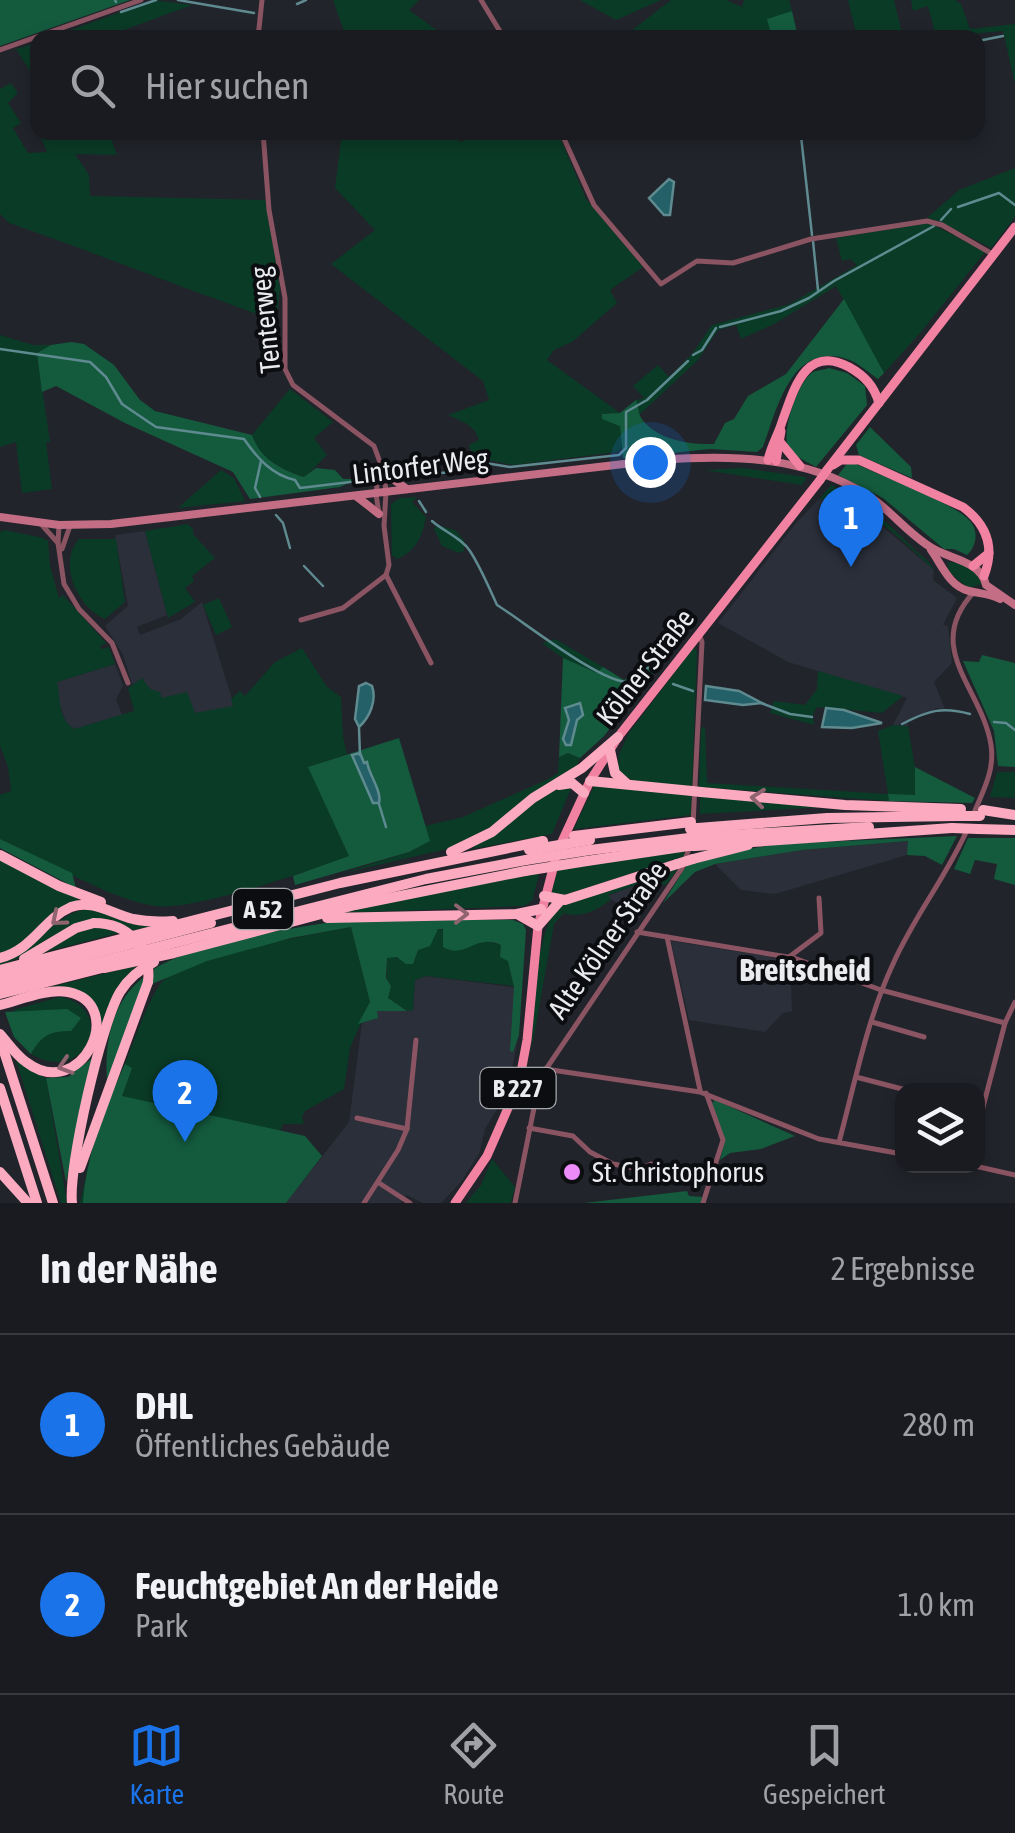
<!DOCTYPE html>
<html lang="de">
<meta charset="utf-8">
<style>
body{margin:0;font-family:"Asap Condensed",sans-serif;background:#222429;color:#f1f3f6}
.controls{position:absolute;right:30px;bottom:30px;display:grid;overflow:hidden;border-radius:20px;box-shadow:0 5px 15px #0003}
.controls button{width:90px;height:90px;display:grid;place-items:center;padding:0;border:0;border-bottom:2px solid #37393e;background:#191b20;color:#f1f3f6;font:50px sans-serif}
.you{position:absolute;left:650px;top:462px;width:35px;height:35px;margin:-25px;border:8px solid #fff;border-radius:50%;background:#1a73e8;box-shadow:0 0 0 15px #1a73e833}
.badge{display:grid;place-items:center;width:65px;height:65px;border-radius:50%;background:#1a73e8;color:#fff;font-size:32px;font-weight:700}
.pin{position:absolute;translate:-50% -82px;filter:drop-shadow(0 2px 5px #0008)}
.pin::after{content:'';position:absolute;top:52px;width:35px;height:30px;background:inherit;clip-path:polygon(0 0,100% 0,50% 100%)}
.list{margin:0;padding:0;list-style:none}
h2{display:flex;justify-content:space-between;align-items:center;height:130px;margin:0;padding:0 40px;font-size:42px}
h2 small{font-size:32px;font-weight:400;color:#9fa1a5}
.list li{display:grid;grid-template-columns:65px 1fr auto;gap:30px;align-items:center;box-sizing:border-box;height:180px;padding:0 40px;border-top:2px solid #37393e}
.list b{display:block;font-size:38px;white-space:nowrap}
.list p{margin:0;font-size:32px;white-space:nowrap;color:#9fa1a5}
.list em{font-size:32px;font-style:normal;color:#9fa1a5}
.icon{flex:none;width:55px;height:55px;fill:none;stroke:currentColor;stroke-width:2;stroke-linecap:round;stroke-linejoin:round}
.map{position:relative;flex:none;width:1015px;height:1203px;overflow:hidden}
.search{position:absolute;background:#191b20;box-shadow:0 5px 15px #0003;left:30px;right:30px;top:30px;height:110px;display:flex;align-items:center;gap:25px;box-sizing:border-box;padding:0 35px;border-radius:20px;color:#9fa1a5;font-size:38px}
.sheet{height:490px;background:#191b20}
nav{display:flex;justify-content:space-around;align-items:center;box-sizing:border-box;height:140px;border-top:2px solid #37393e;background:#191b20;font-size:28px;color:#9fa1a5}
nav a{display:grid;justify-items:center;gap:5px}
nav .on{color:#1a73e8}
.map>svg:first-child{display:block}
.built{fill:#2a2f3a}
.green{fill:#0a3b27}
.forest{fill:#145b3e}
.water{fill:#236067;stroke:#5e8a90;stroke-width:2.5}
.lines{fill:none;stroke-linecap:round;stroke-linejoin:round}
.stream{stroke:#5e8a90;stroke-width:2.5}
.street{stroke:#8b5463;stroke-width:5}
.secondary{stroke:#c46e86;stroke-width:8}
.primary{stroke:#f182a2;stroke-width:9}
.highway{stroke:#fbaabf;stroke-width:10}
.primary-bridge{stroke:#f182a2;stroke-width:9}
.highway-bridge{stroke:#fbaabf;stroke-width:10}
.oneway{stroke:#8f6370}
.poi-dot{fill:#ed8cf9;stroke:#0c0d10;stroke-width:4}
.labels{text-anchor:middle;dominant-baseline:central;stroke-width:8;stroke-linejoin:round;paint-order:stroke}
.shield{fill:#0c0d10;stroke:#a7a8ac;stroke-width:2.5}
.shield-label{font-size:25px;font-weight:bold;fill:#e9ebef}
.street-label{font-size:28px;fill:#e9ebef;stroke:#0c0d10}
.poi-label{font-size:28px;fill:#e9ebef;stroke:#0c0d10;text-anchor:start}
.quarter-label{font-size:32px;font-weight:bold;fill:#e9ebef;stroke:#0c0d10}
</style>
<div class="map">
<svg width="1015" height="1203" viewBox="0 0 1015 1203">
<rect width="100%" height="100%" fill="#21242a"/>
<g class="built">
<polygon points="819,499 839,500 871,517 934,570 933,580 957,598 943,625 948,626 952,663 934,682 945,709 937,708 908,723 908,726 893,725 907,698 788,662 718,623 796,523"/>
<polygon points="145,531 167,615 137,627 140,635 181,619 202,602 236,712 149,738 123,655 105,626 128,606 115,535"/>
<polygon points="115,664 123,686 116,699 122,715 74,729 66,723 58,699 57,682"/>
<polygon points="909,841 907,855 775,894 741,890 715,864 802,850"/>
<polygon points="669,872 639,919 607,896"/>
<polygon points="671,941 790,960 792,1011 783,1013 765,1032 689,1020"/>
<polygon points="426,976 519,988 518,1038 511,1075 497,1109 485,1129 479,1154 461,1182 441,1203 423,1203 407,1195 401,1203 286,1203 349,1122 362,1023 377,1018 376,1011 413,1010 415,980"/>
</g>
<g class="green">
<polygon points="154,0 192,5 105,37 74,37 71,30"/>
<polygon points="333,0 419,0 409,10 446,37 346,37"/>
<polygon points="580,0 661,0 616,20"/>
<polygon points="671,0 726,0 742,7 744,0 789,0 792,11 768,19 772,37 622,38"/>
<polygon points="848,0 894,0 903,37 857,37"/>
<polygon points="911,0 955,0 961,4 970,29 1015,24 1015,84 1003,31 936,37 928,6 913,11"/>
<polygon points="37,43 38,43 37,82 16,49"/>
<path d="M11,83l7,10 -10,10 13,20 -8,5 15,25 19,-1 -8,-19h70l8,22 -42,-1 14,21 1,21 175,4 15,87 -3,34c-90,-31 -178,-67 -268,-98l-9,-9v-125z"/>
<polygon points="342,133 449,133 461,142 479,133 558,133 586,199 643,267 610,290 617,303 572,342 554,350 547,360 620,413 603,414 620,426 622,448 617,452 513,465 473,457 469,445 479,440 475,431 467,424 448,415 489,400 483,381 331,264 375,230 335,188"/>
<polygon points="1015,168 1015,217 991,248 939,221 927,218 959,190"/>
<polygon points="922,224 932,224 985,252 921,332 884,373 836,286 774,324 741,339 736,325 718,330 698,360 639,415 636,400 644,398 633,386 658,365 669,377 692,354 712,325 790,304 857,265 850,259 842,261 836,238"/>
<polygon points="0,335 33,345 51,345 37,353 50,442 46,442 52,489 22,493 16,442 0,447"/>
<path d="M290,389l43,33 -19,16 13,17 -22,22c-24,-8 -44,-17 -53,-42z"/>
<polygon points="743,468 807,477 802,485 704,470"/>
<polygon points="221,470 234,478 245,501 178,508"/>
<path d="M831,485c33,16 56,37 82,63 8,8 16,12 21,22 -31,-28 -70,-71 -115,-71z"/>
<path d="M417,497l-5,5 14,15c-4,20 -10,34 -29,42l-5,-4 -1,-51 9,-6z"/>
<polygon points="188,524 193,529 193,534 215,558 192,576 194,581 185,588 195,602 168,618 145,531"/>
<polygon points="437,525 455,530 464,540 464,551 459,553 442,546 434,529"/>
<path d="M5,530l38,8 5,3 2,25 9,32 4,-3 43,48 -6,3 2,3 7,-2 6,17 -58,18c4,17 0,35 17,47l60,-18 -6,-23 14,-10 8,11 10,3 2,6 25,-6 8,21 38,-7 -2,-7 9,-8 5,5 30,-34 27,-14 25,39 14,10 2,40 4,17 -38,13 40,89c-40,15 -155,55 -194,50 -47,-7 -110,-47 -155,-67v-44l11,-4 -3,-24 -8,-21v-214z"/>
<path d="M79,539h37l9,63 -20,17c-27,-11 -48,-55 -26,-80z"/>
<path d="M948,562c17,0 27,7 34,22l-14,4 -20,-17z"/>
<polygon points="219,598 232,627 216,635 203,605"/>
<polygon points="555,639 603,667 597,674 563,658 542,643"/>
<polygon points="694,647 697,652 692,786 637,782 618,773 619,754 629,733"/>
<polygon points="818,671 903,696 882,713 817,707 813,715 814,725 770,713 774,701 805,705 817,689"/>
<polygon points="893,725 908,726 917,780 915,795 888,795 889,801 699,787 701,727 705,728 707,783 888,794 878,731"/>
<polygon points="568,753 580,758 575,770 498,823 447,849 343,873 409,852 429,841 425,826 463,817 546,780 558,773 559,757"/>
<polygon points="997,772 1015,772 1015,798 990,797"/>
<polygon points="595,784 692,795 691,815 574,829"/>
<path d="M572,786l-20,48 -80,15c18,-20 72,-61 100,-63z"/>
<polygon points="700,796 826,807 700,814"/>
<polygon points="684,851 684,856 558,897 551,893 558,869"/>
<polygon points="0,857 79,899 26,943 0,955"/>
<path d="M679,867l-12,17 -4,1 -8,-7 -47,17 3,4c-12,11 -32,20 -47,14l-10,11 -23,128c4,-39 2,-122 30,-147z"/>
<polygon points="540,871 532,901 524,906 338,913"/>
<path d="M89,909l66,17 -22,4 -20,-10 -18,-2 -67,37 -28,10v-4c38,-12 54,-49 89,-52z"/>
<polygon points="92,925 122,932 45,952 45,950"/>
<path d="M351,927l19,75 -20,46 -6,41 -39,22 -3,6 2,7h-21l-3,7 6,72h-206l15,-67 37,-67 -7,-5c8,-19 26,-73 39,-84 27,-25 148,-45 187,-53z"/>
<polygon points="438,929 501,945 514,973 514,986 426,976 415,980 413,1010 407,1011 387,998 387,958 390,955 413,964 418,950"/>
<path d="M136,966c-21,21 -28,42 -37,71 -4,-35 -9,-51 -49,-50z"/>
<path d="M60,997c57,10 28,90 -29,57l9,-16 14,-7 -41,-21z"/>
<polygon points="15,1057 28,1069 46,1078 67,1203 61,1203"/>
<polygon points="492,1159 515,1187 511,1203 466,1203 481,1185"/>
</g>
<g class="forest">
<polygon points="0,0 130,0 0,46"/>
<polygon points="792,11 798,37 772,37 767,19"/>
<path d="M844,299l40,74 -6,6c-10,-7 -22,-18 -34,-21 -54,-14 -67,52 -81,89l-6,5 -47,-3 -87,9 -3,-32 -18,-7v-5l18,-1 16,-13c2,5 2,11 4,16 14,24 50,29 74,28l11,-21 9,-4 14,-23 38,-22z"/>
<path d="M71,342l13,2 30,21 26,35 15,11 97,24c9,25 29,34 52,42l12,-9 19,2 8,9h15l-18,8 -90,12 -17,-27 -108,-49 -69,-37 -14,6 -5,-39 14,-8z"/>
<path d="M829,368l18,5 18,13 2,19 -51,62c-8,-5 -21,-10 -27,-19 -9,-14 9,-67 24,-76 3,-1 13,-3 16,-4z"/>
<polygon points="870,427 911,467 912,478 859,455 856,445"/>
<path d="M847,464h9c27,13 94,37 113,56 10,10 8,26 -2,35l-13,-6h-10l-61,-51 -45,-23z"/>
<polygon points="982,655 1015,663 1015,767 998,766 994,731 963,661 979,662"/>
<polygon points="563,658 597,673 603,667 624,680 653,662 658,667 604,736 580,758 568,753 559,757"/>
<polygon points="399,738 430,841 409,852 295,885 293,876 349,856 308,767"/>
<polygon points="915,767 975,798 972,803 889,801 888,794 915,795"/>
<polygon points="957,836 942,865 925,856 907,855 908,841 802,850 715,864 695,872 663,903 687,865 722,854 777,844"/>
<polygon points="968,838 1015,838 1015,885 994,879 997,864 975,860 970,874 954,869"/>
<polygon points="0,839 72,873 76,888 0,848"/>
<path d="M354,919l159,1 10,4 3,6 -7,105 -6,17 -3,-1 4,-64 -6,-26 -8,-4 1,-12c-26,-12 -35,15 -58,2v-18h-5l-8,17 -12,4 -5,14h-7l-9,-7 -10,1 -1,20 5,8 -3,12 19,13h-30l1,7 -20,6 12,-22 -19,-75 -60,11 -84,23 -55,23 2,-15c44,-27 147,-43 200,-50z"/>
<path d="M144,977l-3,16 -34,88c-3,-38 5,-80 37,-104z"/>
<path d="M67,1009l14,9 -10,13c-22,0 -30,5 -40,23l-17,-17 -9,-25z"/>
<polygon points="91,1059 92,1067 66,1182 46,1078 68,1077"/>
<path d="M125,1064l7,4 -10,28 183,40 17,20 -36,47h-203c4,-50 21,-93 42,-139z"/>
<polygon points="715,1100 795,1136 761,1149 730,1153 720,1160 725,1140 712,1103"/>
<polygon points="687,1191 689,1196 702,1197 701,1203 584,1203"/>
</g>
<g class="water">
<polygon points="669,179 674,182 670,215 664,215 649,198"/>
<path d="M366,683l6,3c5,14 -2,31 -13,41l-4,-8 4,-33z"/>
<polygon points="706,686 739,691 762,703 743,705 705,700"/>
<polygon points="580,703 583,715 577,720 571,745 566,745 563,739 569,720 565,708"/>
<polygon points="826,708 844,710 882,723 852,728 822,727"/>
<path d="M360,753l4,10 3,-1c2,13 15,29 12,41h-6l-21,-48z"/>
</g>
<g class="lines">
<g class="stream">
<polyline points="115,0 116,2"/>
<polyline points="178,0 254,13"/>
<polyline points="297,4 306,0"/>
<polyline points="121,12 156,0"/>
<polyline points="978,41 1003,36"/>
<polyline points="958,207 999,193 1015,205"/>
<polyline points="941,220 951,209"/>
<polyline points="812,235 801,136 818,132"/>
<polyline points="813,241 818,290"/>
<polyline points="720,327 781,311 809,298 834,281 934,226"/>
<path d="M0,349l90,13 16,15 16,27 34,23 88,12c13,19 28,36 51,41l5,8 67,-8"/>
<polyline points="693,355 702,350 716,328"/>
<polyline points="400,477 451,472 464,462 473,461 510,467 619,455 626,448 626,412 647,400 688,361"/>
<polyline points="260,497 255,488 261,461"/>
<polyline points="419,501 426,512"/>
<polyline points="276,515 283,523 290,548"/>
<path d="M432,521c11,10 30,17 38,30 11,17 20,39 27,54 26,16 107,81 134,77l6,-8"/>
<polyline points="304,566 323,586"/>
<polyline points="641,670 650,667"/>
<polyline points="673,684 693,691"/>
<polyline points="761,703 790,714 812,717"/>
<polyline points="994,722 1006,723 1015,730"/>
<path d="M902,724c25,-13 40,-18 68,-10"/>
<polyline points="359,728 360,755"/>
<polyline points="379,804 386,827"/>
</g>
<g class="street">
<polyline points="481,0 504,38"/>
<polyline points="258,38 262,0"/>
<polyline points="0,50 141,0"/>
<polyline points="263,132 269,210 285,298 285,369 293,385 374,446 384,473 386,492 384,526 389,565 386,575 431,663"/>
<polyline points="561,132 594,205 661,284 697,261 733,263 811,239 927,221 942,225 994,255"/>
<polyline points="379,466 376,494 379,514"/>
<polyline points="41,524 58,543"/>
<polyline points="59,525 58,543 64,584 79,609 112,643 128,683"/>
<polyline points="62,549 70,526"/>
<polyline points="301,620 343,608 386,575"/>
<path d="M974,813c9,-22 21,-43 17,-68 -9,-57 -69,-97 -17,-153"/>
<polyline points="693,825 702,642 700,637"/>
<polyline points="637,932 794,958 881,990 1005,1023"/>
<polyline points="667,937 700,1090"/>
<polyline points="789,957 821,933 819,898"/>
<polyline points="872,1022 924,1037"/>
<polyline points="545,1069 700,1092 819,1139 902,1154"/>
<polyline points="856,1077 906,1090"/>
<polyline points="357,1118 407,1129"/>
<polyline points="978,1126 1005,1023 1015,1002"/>
<polyline points="529,1128 573,1136 590,1152 613,1164 640,1169 651,1164"/>
<path d="M839,1142c16,-59 28,-123 54,-178 21,-48 54,-88 75,-136"/>
<polyline points="958,1166 968,1166"/>
<polyline points="975,1166 1015,1175"/>
<polyline points="379,1183 410,1203"/>
<polyline points="364,1203 398,1150 407,1129 416,1040"/>
<polyline points="515,1203 540,1078 682,868 690,846"/>
<polyline points="703,1203 723,1140 706,1093"/>
</g>
<g class="secondary">
<polyline points="384,473 407,489"/>
<polyline points="356,496 379,514"/>
<path d="M0,517l59,8 52,-1 547,-64c72,-5 145,-5 209,35 24,15 41,39 65,53 18,11 49,13 54,37l29,20"/>
<path d="M931,550c11,15 18,36 38,41 12,3 19,2 31,8"/>
</g>
<g class="primary">
<polyline points="781,443 800,466"/>
<path d="M768,460c3,-14 10,-25 14,-38 11,-29 22,-79 67,-55 16,9 25,19 30,36"/>
<polyline points="776,461 781,431"/>
<path d="M833,465l8,-5h18l104,47c24,18 32,41 21,69"/>
<polyline points="827,470 1015,227"/>
<polyline points="973,566 989,553"/>
<polyline points="560,846 590,781 618,737 820,480"/>
<polyline points="455,1203 487,1156 519,1083 527,1040 538,926 555,861"/>
</g>
<g class="highway">
<polyline points="610,750 615,773 627,784"/>
<polyline points="590,781 692,791"/>
<polyline points="559,785 572,783 584,793"/>
<polyline points="701,792 845,805 961,809"/>
<polyline points="983,810 1015,815"/>
<polyline points="698,828 827,818 957,816"/>
<polyline points="978,829 1015,830"/>
<polyline points="574,836 691,822"/>
<polyline points="696,837 869,827"/>
<polyline points="695,846 952,828"/>
<polyline points="590,850 689,838"/>
<polyline points="451,852 492,832 533,798 582,768 618,737"/>
<polyline points="0,855 59,886 101,902"/>
<polyline points="693,859 748,845"/>
<polyline points="587,861 688,846"/>
<polyline points="544,896 565,900 677,864"/>
<polyline points="517,914 538,926 560,901"/>
<polyline points="327,918 517,914 541,909"/>
<path d="M0,958c34,-9 43,-39 71,-51 21,-8 42,7 62,12 14,3 27,3 40,2"/>
<polyline points="24,959 76,928 94,923"/>
<polyline points="104,968 174,953 355,905 525,871"/>
<polyline points="0,970 340,883 543,841"/>
<polyline points="0,978 211,923"/>
<polyline points="0,987 426,879 526,860"/>
<polyline points="0,994 106,967"/>
<path d="M0,1005c20,-5 47,-17 68,-13 61,12 13,112 -42,70 -10,-7 -18,-19 -26,-28"/>
<polyline points="0,1039 53,1203"/>
<polyline points="0,1088 37,1203"/>
<polyline points="80,1168 148,982"/>
<polyline points="0,1172 28,1203"/>
<path d="M72,1203c-4,-36 29,-179 48,-211 8,-13 20,-23 34,-30"/>
</g>
<polyline class="primary-bridge" points="820,480 827,470"/>
<g class="highway-bridge">
<polyline points="692,791 701,792"/>
<polyline points="957,816 980,816"/>
<polyline points="952,828 978,829"/>
<polyline points="690,829 698,828"/>
<polyline points="689,838 696,837"/>
<polyline points="688,846 695,846"/>
<polyline points="529,850 590,840"/>
<polyline points="526,860 590,850"/>
<polyline points="677,864 693,859"/>
<polyline points="525,871 587,861"/>
<path d="M94,923c34,0 58,25 54,59"/>
</g>
</g>
<defs><path id="oneway-chevron" d="M-2-3.5L2.5 0L-2 3.5" fill="none" stroke-width="1.6" stroke-linecap="round" stroke-linejoin="round" transform="scale(2.5)"/></defs>
<g class="oneway">
<use href="#oneway-chevron" transform="translate(758 798) rotate(-174)"/>
<use href="#oneway-chevron" transform="translate(461 914)"/>
<use href="#oneway-chevron" transform="translate(58 919) rotate(140)"/>
<use href="#oneway-chevron" transform="translate(65 1066) rotate(162)"/>
</g>
<circle class="poi-dot" cx="572" cy="1172" r="10"/>
<g class="labels">
<g class="shield">
<rect x="233" y="889" width="60" height="40" rx="8"/>
<rect x="480.5" y="1068" width="75" height="40" rx="8"/>
</g>
<g class="shield-label">
<text x="263" y="909">A 52</text>
<text x="518" y="1088">B 227</text>
</g>
<g class="street-label">
<text transform="translate(265 320) rotate(-96)">Tenterweg</text>
<text transform="translate(420 466) rotate(-7)">Lintorfer Weg</text>
<text transform="translate(645 667) rotate(-52)">Kölner Straße</text>
<text transform="translate(607 940) rotate(-55)">Alte Kölner Straße</text>
</g>
<g class="poi-label">
<text x="592" y="1172">St. Christophorus</text>
</g>
<g class="quarter-label">
<text x="805" y="969">Breitscheid</text>
</g>
</g>
</svg>
<div class="controls">
<button><svg class="icon" aria-label="layers" viewBox="0 0 24 24"><path d="M12 4l9 5-9 5-9-5zM3 14l9 5 9-5"/></svg></button>
</div>
<div class="you"></div>
<div class="pin badge" style="left:851px;top:567px">1</div>
<div class="pin badge" style="left:185px;top:1142px">2</div>
<div class="search"><svg class="icon" aria-label="search" viewBox="0 0 24 24"><circle cx="10" cy="10" r="6"/><path d="M15 15l6 6"/></svg>Hier suchen</div>
</div>
<section class="sheet">
<h2>In der Nähe<small>2 Ergebnisse</small></h2>
<ul class="list">
<li><span class="badge">1</span><div><b>DHL</b><p>Öffentliches Gebäude</p></div><em>280 m</em></li>
<li><span class="badge">2</span><div><b>Feuchtgebiet An der Heide</b><p>Park</p></div><em>1.0 km</em></li>
</ul>
</section>
<nav>
<a class="on"><svg class="icon" aria-label="map" viewBox="0 0 24 24"><path d="M3 6l6-2 6 2 6-2v14l-6 2-6-2-6 2zM9 4v14M15 6v14"/></svg>Karte</a>
<a><svg class="icon" aria-label="directions" viewBox="0 0 24 24"><path d="M12 3l9 9-9 9-9-9zM9 14v-3h6M13 9l2 2-2 2"/></svg>Route</a>
<a><svg class="icon" aria-label="saved" viewBox="0 0 24 24"><path d="M7 4h10v16l-5-4-5 4z"/></svg>Gespeichert</a>
</nav>
